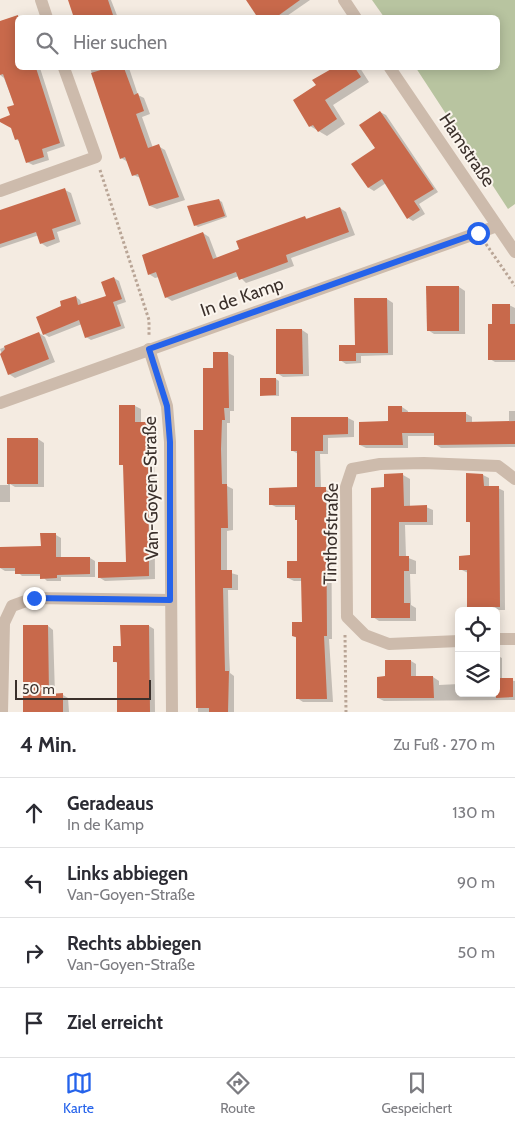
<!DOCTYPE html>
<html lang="de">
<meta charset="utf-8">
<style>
body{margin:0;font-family:Cabin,sans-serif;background:#f7f7f7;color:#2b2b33}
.controls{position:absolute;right:15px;bottom:15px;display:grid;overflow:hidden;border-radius:8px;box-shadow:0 2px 12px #0003}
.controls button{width:45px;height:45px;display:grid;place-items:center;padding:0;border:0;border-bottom:1px solid #e1e1e2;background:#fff;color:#2b2b33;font:25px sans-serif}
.scale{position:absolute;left:15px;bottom:12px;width:136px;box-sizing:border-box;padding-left:5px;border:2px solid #3b302b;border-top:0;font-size:14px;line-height:18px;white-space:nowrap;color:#3b302b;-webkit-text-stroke:4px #fbf5ee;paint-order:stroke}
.stop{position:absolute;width:15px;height:15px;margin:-11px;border:4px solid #2563eb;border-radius:50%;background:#fff}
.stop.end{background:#2563eb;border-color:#fff;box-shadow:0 1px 5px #0008}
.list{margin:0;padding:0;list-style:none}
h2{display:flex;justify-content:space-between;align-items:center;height:65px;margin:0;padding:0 20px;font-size:21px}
h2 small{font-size:16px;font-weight:400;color:#7c7c81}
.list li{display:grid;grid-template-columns:32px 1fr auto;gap:15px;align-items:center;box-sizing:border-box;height:70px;padding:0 20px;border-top:1px solid #e1e1e2}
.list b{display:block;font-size:19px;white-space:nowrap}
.list p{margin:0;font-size:16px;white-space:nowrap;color:#7c7c81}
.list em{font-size:16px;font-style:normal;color:#7c7c81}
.icon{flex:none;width:28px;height:28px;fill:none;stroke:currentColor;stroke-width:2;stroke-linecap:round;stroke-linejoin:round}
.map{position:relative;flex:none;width:515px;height:712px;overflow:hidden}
.search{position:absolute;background:#fff;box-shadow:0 2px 12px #0003;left:15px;right:15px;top:15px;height:55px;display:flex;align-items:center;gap:12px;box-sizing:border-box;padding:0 18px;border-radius:8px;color:#7c7c81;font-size:19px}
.sheet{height:345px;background:#fff}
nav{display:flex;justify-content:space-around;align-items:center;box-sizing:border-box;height:70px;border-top:1px solid #e1e1e2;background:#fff;font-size:14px;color:#7c7c81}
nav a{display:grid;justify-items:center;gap:2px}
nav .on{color:#2563eb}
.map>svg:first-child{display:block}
.green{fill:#b8c4a0}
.shadow{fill:#0003}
.building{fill:#c8694b}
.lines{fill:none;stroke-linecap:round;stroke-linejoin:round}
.path{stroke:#b9a596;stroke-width:3;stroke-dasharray:2.5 2.5;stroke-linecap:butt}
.minor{stroke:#cdbbac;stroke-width:12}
.route{stroke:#2563eb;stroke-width:6}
.labels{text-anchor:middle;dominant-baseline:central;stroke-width:4;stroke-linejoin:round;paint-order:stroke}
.street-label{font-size:18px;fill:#3b302b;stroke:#fbf5ee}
</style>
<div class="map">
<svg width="515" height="712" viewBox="0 0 515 712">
<rect width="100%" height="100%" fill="#f4ebe1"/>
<polygon class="green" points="372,0 515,0 515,204 508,209 416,68 498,68 498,18 384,17"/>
<g class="shadow">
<polygon points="69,0 111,0 118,18 75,18"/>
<polygon points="257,0 310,0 284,18 259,18"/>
<polygon points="19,16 22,18 18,18 18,68 40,68 65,146 47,152 49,160 33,165 27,162 20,142 16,139 12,116 15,106 4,78 0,75 0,22"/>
<polygon points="90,68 129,68 138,95 144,98 150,114 142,117 153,148 158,146 165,150 185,200 157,209 150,206 141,178 133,175 128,162 121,158"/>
<polygon points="335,68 360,68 369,82 333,105 345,124 327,136 310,126 317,86 314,81"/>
<polygon points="380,112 386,115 438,192 419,204 425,214 413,221 408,218 386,183 374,191 369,188 353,164 377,148"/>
<polygon points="65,190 71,193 81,224 57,232 60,242 47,247 41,243 39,235 0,248 0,212"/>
<polygon points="219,200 222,202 227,217 198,227 195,225"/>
<polygon points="340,208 346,212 355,235 291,258 294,266 246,283 239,276 172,301 166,297 159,277 155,278 149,274 143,255 203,233 209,237 217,258 241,250 305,217 308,220"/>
<polygon points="114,278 119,281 126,302 117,305 125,328 91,340 86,337 82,324 49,337 44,334 63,307 76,297 80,300 82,305 108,297"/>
<polygon points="459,287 465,291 465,334 434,334 428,330"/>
<polygon points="387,299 393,303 393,355 361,356 361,363 346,364 340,360 356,346"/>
<polygon points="509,305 515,308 515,362 495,362 490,359"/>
<polygon points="277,330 302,330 308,334 309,376 283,377 277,373"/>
<polygon points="39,333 45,337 55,362 15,378 9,374 0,349"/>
<polygon points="228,353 234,356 234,411 230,411 230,423 227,423 227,486 233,489 233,530 227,531 227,572 238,575 238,590 228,590 229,652 230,673 234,676 234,712 198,712 196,431 204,431 214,369"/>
<polygon points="276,379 279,381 279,396 261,395"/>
<polygon points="135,406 141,409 141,424 148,423 154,427 155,579 105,581 100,578 128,563 125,466 120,464"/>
<polygon points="390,407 402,407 408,411 408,414 465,413 472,417 472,423 509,423 509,411 515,411 515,447 441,448 435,444 435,436 408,436 408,448 366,448 360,445 390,422"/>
<polygon points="293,418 348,418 354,421 354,437 328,438 328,454 320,454 321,488 331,492 332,639 329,639 333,702 303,702 297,698 297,638 293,636 303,623 302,581 294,581 288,578 298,562 298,521 296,507 276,507 270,504 298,489 298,454 293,451"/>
<polygon points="8,439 38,439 44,443 44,487 15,487 10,484 10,502 0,502 0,485 8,485"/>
<polygon points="403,475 410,479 410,507 426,507 433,510 433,525 405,525 406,557 416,561 416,574 410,574 411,605 416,608 416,621 379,621 373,617 385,489"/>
<polygon points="483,475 489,478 489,488 498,488 504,491 505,610 474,610 468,607 468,573 460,569 471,557 471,523 467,521"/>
<polygon points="56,535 61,538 61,558 90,558 95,561 95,577 61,577 61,581 47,581 42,576 22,576 17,571 5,571 0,568 42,547"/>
<polygon points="48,626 53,630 55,695 63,695 68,698 69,712 25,712"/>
<polygon points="149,626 154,629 155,712 118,712 119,664 114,661 122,648"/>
<polygon points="496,655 502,658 502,679 515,681 515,700 384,701 378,698 386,678 411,661 416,664 416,678 433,677 439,681 439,685 459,684 459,693 496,693"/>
</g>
<g class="building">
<polygon points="68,0 108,0 114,18 74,18"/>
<polygon points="246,0 300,0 275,18 258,18"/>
<polygon points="18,15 18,68 36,68 60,143 42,149 44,157 26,163 18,139 15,140 11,128 0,122 0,119 10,115 7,107 14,105 3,74 0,75 0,21"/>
<polygon points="107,68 124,68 134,95 138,93 144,111 136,114 148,148 159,144 179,197 149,206 138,174 132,176 125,157 120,159 91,73"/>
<polygon points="333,68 355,68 361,77 325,100 337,119 318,132 313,125 309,127 293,100 316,85 312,80"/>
<polygon points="380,111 434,189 414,201 420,210 407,219 382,179 368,188 351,164 375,148 359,125"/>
<polygon points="65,188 76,221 52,229 55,239 40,244 36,232 0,244 0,210"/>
<polygon points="219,199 225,216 194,226 187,206"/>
<polygon points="340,207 349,232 286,255 288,262 239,280 236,272 165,298 156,272 148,275 142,255 203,232 213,259 239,249 236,241 305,216 306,219"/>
<polygon points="114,277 122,299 113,302 121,326 85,338 79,320 43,335 36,317 61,306 60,301 76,296 78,305 106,296 101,282"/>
<polygon points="426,286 459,286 459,331 427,331"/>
<polygon points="354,298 387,298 388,353 356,353 356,361 339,361 339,345 355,345"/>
<polygon points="492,304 510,304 510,324 515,324 515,360 488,360 488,324 492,324"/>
<polygon points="276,329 302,329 303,374 276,374"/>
<polygon points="39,332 49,359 8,375 0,354 5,349 4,346"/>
<polygon points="213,352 228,352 229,408 224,408 225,420 222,420 221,449 222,484 227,484 228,528 221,528 221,570 232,570 232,588 223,588 225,671 229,671 228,712 209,712 209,708 196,708 194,430 203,430 203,368 213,368"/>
<polygon points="260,378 276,378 276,395 260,396"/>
<polygon points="119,405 135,405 135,422 148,422 149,576 98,578 98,562 126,562 123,465 119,465"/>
<polygon points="388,406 402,406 402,412 466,412 466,422 515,421 515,444 434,445 434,433 402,433 403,445 359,445 359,422 388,421"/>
<polygon points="291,417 348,417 348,434 323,435 323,451 315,451 315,487 326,487 327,636 324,636 327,699 296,699 296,637 292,636 292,622 302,622 301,578 287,578 287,561 297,561 297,520 295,520 295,505 269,505 269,488 297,487 297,451 291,451"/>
<rect x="7" y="438" width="31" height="46"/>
<polygon points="403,473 404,506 427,505 427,522 399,522 399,556 409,556 409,571 404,571 404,603 410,603 410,618 371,618 371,488 384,487 384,474"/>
<polygon points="466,473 483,474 484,486 499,486 500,607 467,607 467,570 459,570 459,556 470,555 470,522 466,522"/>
<polygon points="40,533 56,533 56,557 90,557 90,574 57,575 57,578 40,579 40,574 15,574 15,568 0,568 0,547 41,546"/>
<polygon points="23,625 48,625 49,694 63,693 63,712 23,712"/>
<polygon points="120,625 149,625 150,712 117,712 117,662 113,662 113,646 121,646"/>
<polygon points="385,660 411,660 411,676 433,676 434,698 377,698 377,677 385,676"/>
<polygon points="496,678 513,678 513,697 496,698"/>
</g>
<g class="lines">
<g class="path">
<polyline points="100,170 149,320 149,336"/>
<polyline points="486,244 515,286"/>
<polyline points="345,635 346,712"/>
</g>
<g class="minor">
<polyline points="41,0 47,18"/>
<polyline points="344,0 356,18"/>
<polyline points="390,68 515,252"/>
<polyline points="0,191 96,157 64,68"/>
<polyline points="149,349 167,406 170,442 172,712"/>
<polyline points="0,403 497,226"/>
<polyline points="496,639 515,639"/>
<polyline points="459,641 389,644 365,635 347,617 346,487 352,469 380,464 424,463 498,466 515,479"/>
<polyline points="2,712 4,623 12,606 34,598 170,600"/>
</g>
</g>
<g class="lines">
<polyline class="route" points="34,598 170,600 170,442 167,406 149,349 478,233"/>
</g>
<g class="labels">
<g class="street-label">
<text transform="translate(467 150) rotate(56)">Hamstraße</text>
<text transform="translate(242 297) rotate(-19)">In de Kamp</text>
<text transform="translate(151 488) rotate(-91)">Van-Goyen-Straße</text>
<text transform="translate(331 534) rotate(-89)">Tinthofstraße</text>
</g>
</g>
</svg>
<div class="controls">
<button><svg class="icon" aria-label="locate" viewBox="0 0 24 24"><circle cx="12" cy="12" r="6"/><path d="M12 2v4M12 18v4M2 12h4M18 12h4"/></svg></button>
<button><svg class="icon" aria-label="layers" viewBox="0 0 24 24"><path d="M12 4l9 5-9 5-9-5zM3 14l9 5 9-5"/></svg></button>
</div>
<div class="scale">50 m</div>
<div class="stop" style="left:478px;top:233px"></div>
<div class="stop end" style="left:34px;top:598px"></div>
<div class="search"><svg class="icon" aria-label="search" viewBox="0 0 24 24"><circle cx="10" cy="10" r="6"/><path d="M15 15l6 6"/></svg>Hier suchen</div>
</div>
<section class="sheet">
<h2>4 Min.<small>Zu Fuß · 270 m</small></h2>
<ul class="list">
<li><svg class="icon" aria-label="ahead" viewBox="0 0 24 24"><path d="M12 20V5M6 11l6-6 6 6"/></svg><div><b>Geradeaus</b><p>In de Kamp</p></div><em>130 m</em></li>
<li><svg class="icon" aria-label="left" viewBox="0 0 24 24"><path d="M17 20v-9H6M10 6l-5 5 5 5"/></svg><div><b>Links abbiegen</b><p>Van-Goyen-Straße</p></div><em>90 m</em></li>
<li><svg class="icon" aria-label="right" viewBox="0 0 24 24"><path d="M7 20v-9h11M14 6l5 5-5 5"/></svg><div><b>Rechts abbiegen</b><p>Van-Goyen-Straße</p></div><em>50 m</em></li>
<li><svg class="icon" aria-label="arrive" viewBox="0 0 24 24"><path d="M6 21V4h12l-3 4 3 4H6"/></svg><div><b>Ziel erreicht</b></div></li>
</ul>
</section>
<nav>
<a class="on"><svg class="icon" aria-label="map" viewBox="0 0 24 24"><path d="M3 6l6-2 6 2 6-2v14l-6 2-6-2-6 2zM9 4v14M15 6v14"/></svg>Karte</a>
<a><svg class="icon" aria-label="directions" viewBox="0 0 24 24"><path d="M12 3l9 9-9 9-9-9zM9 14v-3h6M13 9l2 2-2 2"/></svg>Route</a>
<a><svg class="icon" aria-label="saved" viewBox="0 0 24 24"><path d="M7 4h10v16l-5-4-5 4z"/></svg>Gespeichert</a>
</nav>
